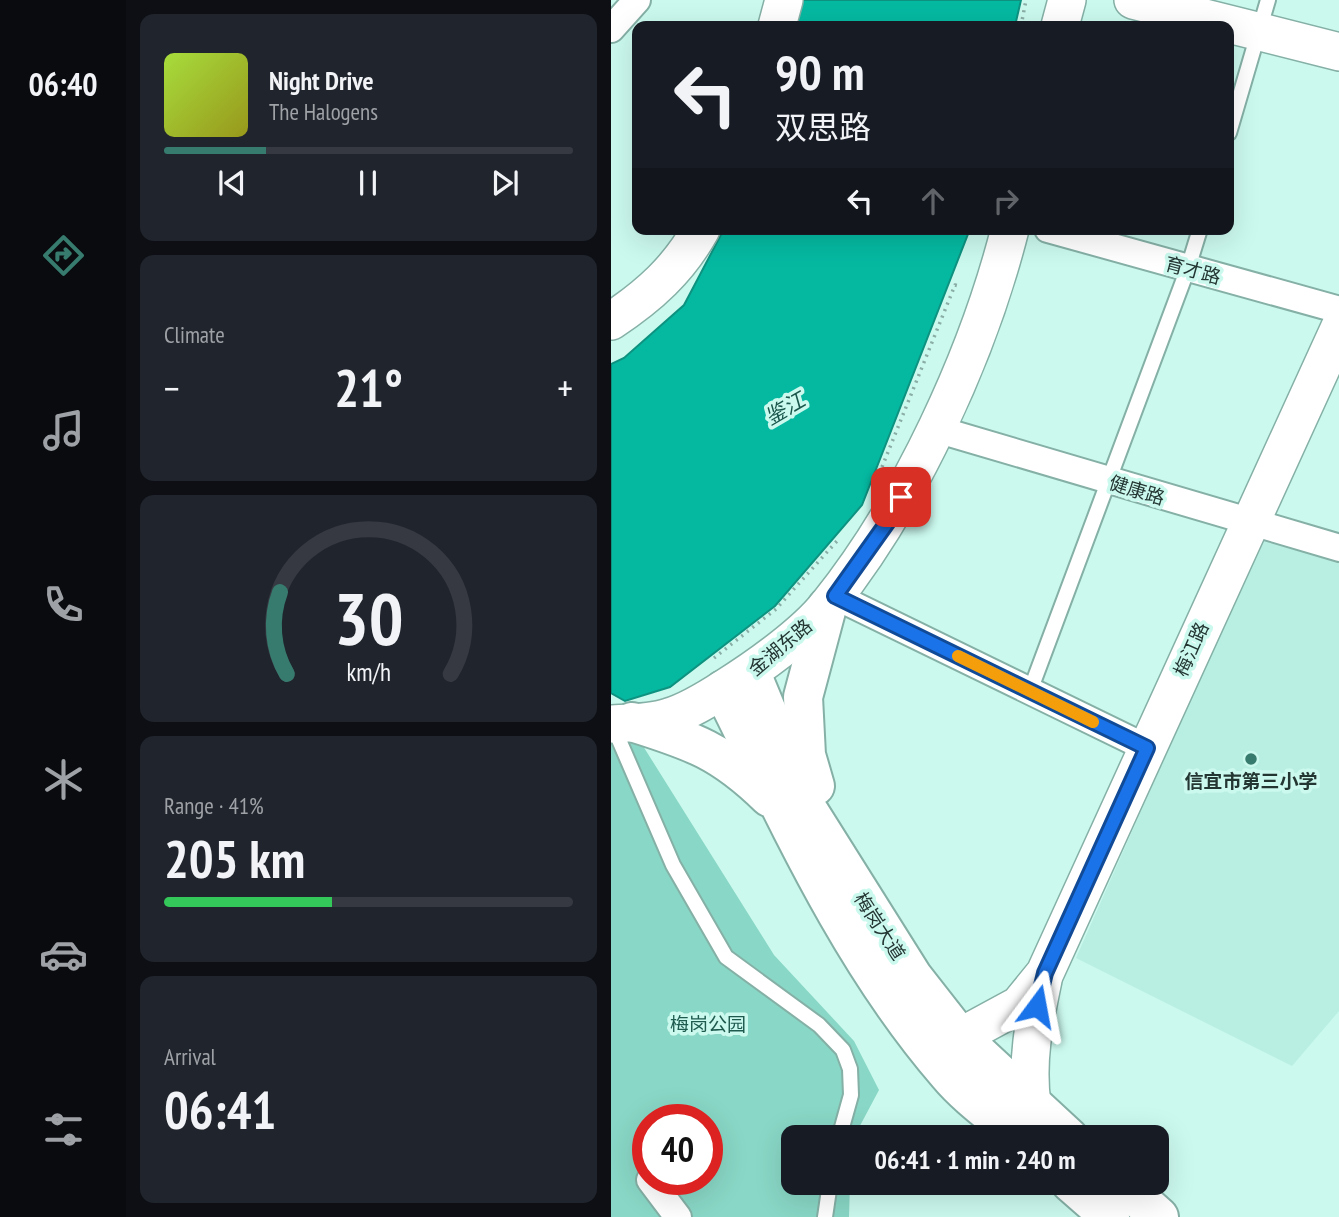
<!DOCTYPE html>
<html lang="en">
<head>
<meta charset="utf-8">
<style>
  body { margin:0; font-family:"PT Sans Narrow","Noto Sans SC",sans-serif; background:#20242c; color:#f1f3f6; height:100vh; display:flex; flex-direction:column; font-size:26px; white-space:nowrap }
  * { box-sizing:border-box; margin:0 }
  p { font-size:23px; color:#9ea1a6 }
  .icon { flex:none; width:38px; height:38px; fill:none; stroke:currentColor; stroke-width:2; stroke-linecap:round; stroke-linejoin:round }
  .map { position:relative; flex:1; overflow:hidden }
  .sheet { display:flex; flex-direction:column; gap:14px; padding:14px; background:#0d0f14; width:485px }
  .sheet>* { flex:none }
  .top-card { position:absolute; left:21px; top:21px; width:602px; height:214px; border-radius:14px; box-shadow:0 7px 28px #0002; background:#171b24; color:#f1f3f6; overflow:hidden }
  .speed { position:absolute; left:21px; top:1104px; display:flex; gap:14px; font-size:35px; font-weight:700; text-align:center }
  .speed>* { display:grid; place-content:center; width:91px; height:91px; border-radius:50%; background:#171b24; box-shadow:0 7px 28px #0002; line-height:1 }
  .speed .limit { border:10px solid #d22; background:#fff; color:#111 }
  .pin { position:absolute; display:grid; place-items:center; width:60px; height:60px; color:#fff; margin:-30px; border-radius:14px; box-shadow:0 4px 10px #0006 }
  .me { position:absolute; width:77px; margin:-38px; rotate:13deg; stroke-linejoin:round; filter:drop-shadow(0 0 5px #0008) }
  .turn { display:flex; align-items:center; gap:24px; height:147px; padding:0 28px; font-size:32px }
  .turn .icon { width:91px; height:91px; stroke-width:2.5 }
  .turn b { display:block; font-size:49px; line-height:60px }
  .lanes { display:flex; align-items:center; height:66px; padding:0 28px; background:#0003; justify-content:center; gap:35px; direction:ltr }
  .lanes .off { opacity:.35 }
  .big { font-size:52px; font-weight:700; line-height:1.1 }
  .sheet .tile { flex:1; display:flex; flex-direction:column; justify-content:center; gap:10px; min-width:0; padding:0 24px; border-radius:14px; background:#20242c }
  .sheet .dial { align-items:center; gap:0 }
  .dial svg { height:182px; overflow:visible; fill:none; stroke:#363941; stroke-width:7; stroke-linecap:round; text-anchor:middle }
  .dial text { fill:#f1f3f6; stroke:none }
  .song { display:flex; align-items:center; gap:21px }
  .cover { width:84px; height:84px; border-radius:10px; background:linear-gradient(135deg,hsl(80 70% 55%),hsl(60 70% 35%)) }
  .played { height:7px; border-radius:4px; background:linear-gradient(90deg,#377b6e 25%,#363941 25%) }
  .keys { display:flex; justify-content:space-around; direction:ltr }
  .heat { display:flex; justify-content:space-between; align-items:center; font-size:38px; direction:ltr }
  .charge { height:10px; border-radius:5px; background:linear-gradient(90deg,#34c759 41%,#363941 0) }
  .trip { position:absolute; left:170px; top:1125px; width:388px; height:70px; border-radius:14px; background:#171b24; box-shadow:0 7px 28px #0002; font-weight:700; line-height:70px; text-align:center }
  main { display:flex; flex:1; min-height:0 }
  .dock { display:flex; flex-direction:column; width:126px; justify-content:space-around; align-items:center; background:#090b0e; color:#9ea1a6 }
  .dock .icon { width:49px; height:49px }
  .dock .on { color:#377b6e }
  .dock b { font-size:32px; color:#f1f3f6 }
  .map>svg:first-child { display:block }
</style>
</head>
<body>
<main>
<nav class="dock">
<b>06:40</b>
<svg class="icon on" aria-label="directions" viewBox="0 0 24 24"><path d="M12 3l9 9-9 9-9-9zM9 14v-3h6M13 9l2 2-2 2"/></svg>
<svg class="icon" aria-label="music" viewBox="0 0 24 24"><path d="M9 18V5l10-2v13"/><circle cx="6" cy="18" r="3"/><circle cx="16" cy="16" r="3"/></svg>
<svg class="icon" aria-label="phone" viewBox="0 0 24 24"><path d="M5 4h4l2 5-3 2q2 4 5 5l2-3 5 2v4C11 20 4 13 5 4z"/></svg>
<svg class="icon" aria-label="climate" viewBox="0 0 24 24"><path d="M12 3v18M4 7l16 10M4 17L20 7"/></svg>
<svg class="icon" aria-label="car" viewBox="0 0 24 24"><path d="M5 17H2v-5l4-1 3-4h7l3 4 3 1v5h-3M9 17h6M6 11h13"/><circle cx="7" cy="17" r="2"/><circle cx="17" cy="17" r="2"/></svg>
<svg class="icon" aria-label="filters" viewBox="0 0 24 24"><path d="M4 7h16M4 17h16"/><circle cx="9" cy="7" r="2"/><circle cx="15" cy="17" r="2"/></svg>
</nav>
<section class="sheet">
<div class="tile">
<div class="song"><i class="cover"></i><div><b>Night Drive</b><p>The Halogens</p></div></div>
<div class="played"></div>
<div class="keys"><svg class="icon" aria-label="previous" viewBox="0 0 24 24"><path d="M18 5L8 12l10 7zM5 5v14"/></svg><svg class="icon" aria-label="pause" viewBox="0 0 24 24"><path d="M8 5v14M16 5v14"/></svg><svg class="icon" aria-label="next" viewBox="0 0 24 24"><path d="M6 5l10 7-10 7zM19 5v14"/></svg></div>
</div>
<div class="tile"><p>Climate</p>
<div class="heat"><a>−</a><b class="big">21°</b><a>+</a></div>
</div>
<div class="tile dial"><svg viewBox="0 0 100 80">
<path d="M14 69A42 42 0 1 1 86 69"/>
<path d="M14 69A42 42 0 0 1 11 33" stroke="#377b6e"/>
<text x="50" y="56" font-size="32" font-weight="700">30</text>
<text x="50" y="72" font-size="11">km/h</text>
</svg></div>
<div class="tile"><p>Range · 41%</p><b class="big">205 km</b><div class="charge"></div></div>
<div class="tile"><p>Arrival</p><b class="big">06:41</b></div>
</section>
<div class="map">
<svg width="729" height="1217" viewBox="0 0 729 1217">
  <rect width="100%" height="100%" fill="#cbf9ee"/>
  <!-- built -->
  <path fill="#b8efe2" d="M650 540 728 561V1011L681 1066 465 958Z"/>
  <!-- green -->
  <path fill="#89d7c6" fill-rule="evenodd" d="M0 729 22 730 163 955 243 1041 268 1090 243 1137 182 1138V1183H239L238 1217H0ZM37 1120H96V1180H37Z"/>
  <!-- water -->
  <g fill="#05b9a1" stroke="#0e9280" stroke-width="2">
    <path d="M190 0H410L404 26H182Z"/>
    <path d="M113 229H359L251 505 164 606 59 687 14 701 0 693V364L13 358 73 305Z"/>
  </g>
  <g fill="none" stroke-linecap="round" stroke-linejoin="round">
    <defs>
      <g id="lane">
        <path d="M618 133 657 0"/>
        <path d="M419 691 577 268 589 229"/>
        <path d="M2 726 62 865 115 957 208 1025 232 1050 239 1069 240 1095 228 1138"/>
        <path d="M214 1217 219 1183"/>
      </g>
      <g id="street">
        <path d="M0 29 26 0"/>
        <path d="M437 229 729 310"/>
        <path d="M325 429 729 548"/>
        <path d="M224 596 536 748"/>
        <path d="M39 1180 67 1217"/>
      </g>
      <g id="secondary">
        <path d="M522 0 729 52"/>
        <path d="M166 26 173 0"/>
        <path d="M449 26 456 0"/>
        <path d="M0 321C38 296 68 269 90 229"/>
        <path d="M0 724C18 723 40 723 58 717 78 711 97 699 114 688 146 668 194 634 217 605 299 503 367 355 399 229"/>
        <path d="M349 1037 408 1005 434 973 729 327"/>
        <path d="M421 1105C415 1061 423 1023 432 980"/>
      </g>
      <g id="primary">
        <path d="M140 673 197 810 302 977 349 1037 458 1138"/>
        <path d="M112 690C178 823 239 961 337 1074 357 1098 385 1117 409 1138"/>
        <path d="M21 722C82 741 111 751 158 797"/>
        <path d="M204 786 195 755 192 697 216 607"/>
        <path d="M460 1183 499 1217"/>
        <path d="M510 1183 548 1217"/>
      </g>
    </defs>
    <!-- lane casing -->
    <use href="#lane" stroke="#85b0a6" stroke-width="18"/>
    <!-- street casing -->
    <use href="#street" stroke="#85b0a6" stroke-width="30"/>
    <!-- secondary casing -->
    <use href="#secondary" stroke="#85b0a6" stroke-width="40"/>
    <!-- primary casing -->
    <use href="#primary" stroke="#85b0a6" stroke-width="42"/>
    <!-- path -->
    <g stroke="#8aada5" stroke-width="3.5" stroke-dasharray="2 5" stroke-linecap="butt">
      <path d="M410 26 415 0"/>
      <path d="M271 467 344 285 348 286"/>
      <path d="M103 658 165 609 226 541"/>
    </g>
    <!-- lane -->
    <use href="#lane" stroke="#fff" stroke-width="14"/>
    <!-- street -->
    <use href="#street" stroke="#fff" stroke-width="26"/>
    <!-- secondary -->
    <use href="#secondary" stroke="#fff" stroke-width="37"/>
    <!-- primary -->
    <use href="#primary" stroke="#fff" stroke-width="38"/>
  </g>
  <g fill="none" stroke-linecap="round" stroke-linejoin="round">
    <defs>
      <path id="route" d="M290 497 278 520 224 596 536 748 434 973 426 1006"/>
    </defs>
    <!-- route casing -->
    <use href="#route" stroke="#114b97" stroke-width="18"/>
    <!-- route -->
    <use href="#route" stroke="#1a73e8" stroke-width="12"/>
    <!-- slow -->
    <path stroke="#f59e0b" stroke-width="12" d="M347 656 482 722"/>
  </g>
  <!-- markers -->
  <circle fill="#377b6e" stroke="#cbf9ee" stroke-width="2.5" cx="640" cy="759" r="7"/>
  <g text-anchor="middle" stroke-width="7" stroke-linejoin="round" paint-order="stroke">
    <!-- street labels -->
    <g font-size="19" fill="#243632" stroke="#cbf9ee">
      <text transform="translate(582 270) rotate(15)" y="7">育才路</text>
      <text transform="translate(526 490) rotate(17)" y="7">健康路</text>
      <text transform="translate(169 647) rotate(-40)" y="7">金湖东路</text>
      <text transform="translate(580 649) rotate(-66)" y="7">梅江路</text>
      <text transform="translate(269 926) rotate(57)" y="7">梅岗大道</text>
    </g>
    <!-- poi labels -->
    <g font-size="19" font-weight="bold" fill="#243632" stroke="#cbf9ee">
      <text x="640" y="788">信宜市第三小学</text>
    </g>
    <!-- park labels -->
    <g font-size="19" fill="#1f5a4f" stroke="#cbf9ee">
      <text x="97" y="1031">梅岗公园</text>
    </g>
    <!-- water labels -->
    <g font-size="21" font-style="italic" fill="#1a564b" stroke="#cbf9ee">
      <text transform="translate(174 409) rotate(-30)" y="7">鉴江</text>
    </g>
  </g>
</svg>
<div class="speed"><div class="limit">40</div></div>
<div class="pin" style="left:290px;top:497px;background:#d93025"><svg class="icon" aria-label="arrive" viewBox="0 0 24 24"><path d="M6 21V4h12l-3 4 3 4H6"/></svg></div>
<svg class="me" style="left:426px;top:1006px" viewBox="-20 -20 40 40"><path d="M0-17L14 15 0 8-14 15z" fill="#1a73e8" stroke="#fff" stroke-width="4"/></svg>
<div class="trip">06:41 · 1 min · 240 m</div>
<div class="top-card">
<div class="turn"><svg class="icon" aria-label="left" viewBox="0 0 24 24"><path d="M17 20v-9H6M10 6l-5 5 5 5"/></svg><div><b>90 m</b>双思路</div></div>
<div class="lanes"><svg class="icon" aria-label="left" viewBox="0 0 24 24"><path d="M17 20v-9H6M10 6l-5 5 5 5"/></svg><svg class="icon off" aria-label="ahead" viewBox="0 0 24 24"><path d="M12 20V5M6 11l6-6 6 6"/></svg><svg class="icon off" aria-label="right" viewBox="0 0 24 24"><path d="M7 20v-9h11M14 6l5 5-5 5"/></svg></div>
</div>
</div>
</main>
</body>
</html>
